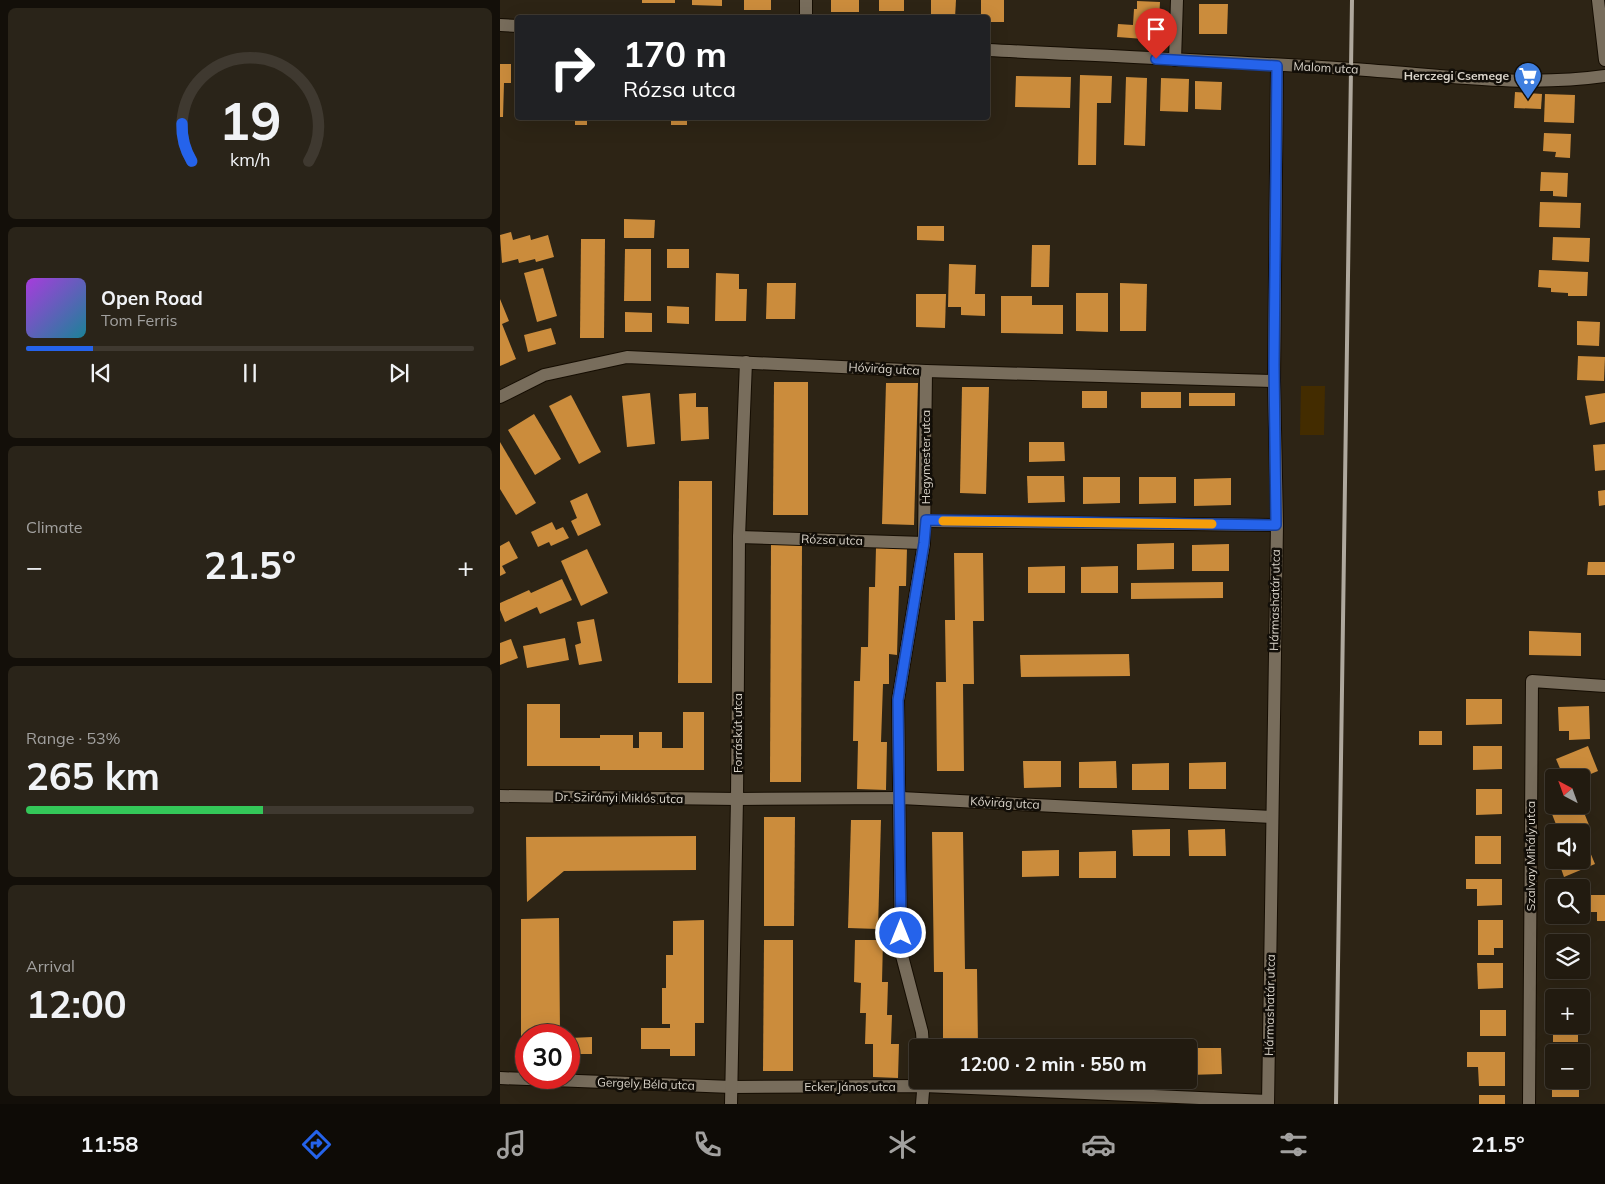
<!DOCTYPE html>
<html lang="en">
<head>
<meta charset="utf-8">
<style>
  body { margin:0; font-family:Mulish,sans-serif; background:#2a2419; color:#f1f3f6; height:100vh; display:flex; flex-direction:column; font-size:19px; white-space:nowrap }
  * { box-sizing:border-box; margin:0 }
  p { font-size:16px; color:#a2a19f }
  .icon { flex:none; width:28px; height:28px; fill:none; stroke:currentColor; stroke-width:2; stroke-linecap:round; stroke-linejoin:round }
  .map { position:relative; flex:1; overflow:hidden }
  .drawer { display:flex; flex-direction:column; gap:8px; padding:8px; background:#130f09; width:500px }
  .drawer>* { flex:none }
  .hud { position:absolute; left:15px; top:15px; width:475px; height:105px; border-radius:5px; box-shadow:0 5px 20px #0002,0 0 0 1px #3f3930; background:#202124; color:#fff; overflow:hidden }
  .needle { width:32px; rotate:319deg }
  .controls { position:absolute; left:1045px; top:769px; display:grid; gap:10px }
  .controls a { display:grid; place-items:center; width:45px; height:45px; border-radius:5px; background:#221b10; box-shadow:0 5px 20px #0002,0 0 0 1px #3f3930; font-size:25px }
  .speed { position:absolute; left:15px; top:1024px; display:flex; gap:10px; font-size:25px; font-weight:700; text-align:center }
  .speed>* { display:grid; place-content:center; width:65px; height:65px; border-radius:50%; background:#221b10; box-shadow:0 5px 20px #0002,0 0 0 1px #3f3930; line-height:1 }
  .speed .limit { border:8px solid #d22; background:#fff; color:#111 }
  .pin { position:absolute; display:grid; place-items:center; width:42px; height:42px; color:#fff; margin:-51px -21px; border-radius:50% 50% 50% 0; rotate:-45deg; box-shadow:0 0 5px #0007 }
  .pin .icon { rotate:45deg }
  .me { position:absolute; width:55px; margin:-28px; rotate:0deg; stroke-linejoin:round; filter:drop-shadow(0 0 4px #0008) }
  .turn { display:flex; align-items:center; gap:18px; height:105px; padding:0 25px; font-size:22px }
  .turn .icon { width:65px; height:65px; stroke-width:2.5 }
  .turn b { display:block; font-size:35px; line-height:42px }
  .big { font-size:38px; font-weight:700; line-height:1.1 }
  .drawer .widget { flex:1; display:flex; flex-direction:column; justify-content:center; gap:8px; min-width:0; padding:0 18px; border-radius:8px; background:#2a2419 }
  .drawer .dial { align-items:center; gap:0 }
  .dial svg { height:130px; overflow:visible; fill:none; stroke:#3f3930; stroke-width:7; stroke-linecap:round; text-anchor:middle }
  .dial text { fill:#f1f3f6; stroke:none }
  .song { display:flex; align-items:center; gap:15px }
  .cover { width:60px; height:60px; border-radius:8px; background:linear-gradient(135deg,hsl(280 70% 55%),hsl(190 70% 35%)) }
  .played { height:5px; border-radius:2px; background:linear-gradient(90deg,#2563eb 15%,#3f3930 15%) }
  .keys { display:flex; justify-content:space-around; direction:ltr }
  .heat { display:flex; justify-content:space-between; align-items:center; font-size:28px; direction:ltr }
  .charge { height:8px; border-radius:4px; background:linear-gradient(90deg,#34c759 53%,#3f3930 0) }
  .trip { position:absolute; left:409px; top:1039px; width:288px; height:50px; border-radius:5px; background:#221b10; box-shadow:0 5px 20px #0002,0 0 0 1px #3f3930; font-weight:700; line-height:50px; text-align:center }
  .dock { display:flex; height:80px; justify-content:space-around; align-items:center; background:#0e0b06; color:#a2a19f }
  .dock .icon { width:35px; height:35px }
  .dock .selected { color:#2563eb }
  .dock b { font-size:22px; color:#f1f3f6 }
  main { display:flex; flex:1; min-height:0 }
  .map>svg:first-child { display:block }
</style>
</head>
<body>
<main>
<section class="drawer">
<div class="widget dial"><svg viewBox="0 0 100 80">
<path d="M14 69A42 42 0 1 1 86 69"/>
<path d="M14 69A42 42 0 0 1 8 46" stroke="#2563eb"/>
<text x="50" y="56" font-size="32" font-weight="700">19</text>
<text x="50" y="72" font-size="11">km/h</text>
</svg></div>
<div class="widget">
<div class="song"><i class="cover"></i><div><b>Open Road</b><p>Tom Ferris</p></div></div>
<div class="played"></div>
<div class="keys"><svg class="icon" aria-label="previous" viewBox="0 0 24 24"><path d="M18 5L8 12l10 7zM5 5v14"/></svg><svg class="icon" aria-label="pause" viewBox="0 0 24 24"><path d="M8 5v14M16 5v14"/></svg><svg class="icon" aria-label="next" viewBox="0 0 24 24"><path d="M6 5l10 7-10 7zM19 5v14"/></svg></div>
</div>
<div class="widget"><p>Climate</p>
<div class="heat"><a>−</a><b class="big">21.5°</b><a>+</a></div>
</div>
<div class="widget"><p>Range · 53%</p><b class="big">265 km</b><div class="charge"></div></div>
<div class="widget"><p>Arrival</p><b class="big">12:00</b></div>
</section>
<div class="map">
<svg width="1105" height="1104" viewBox="0 0 1105 1104">
  <rect width="100%" height="100%" fill="#2d2415"/>
  <!-- green -->
  <path fill="#432c00" d="M801 386H825L824 435H800Z"/>
  <!-- building -->
  <g fill="#cb8c3c">
    <rect x="142" y="0" width="33" height="3"/>
    <path d="M192 0H222V6L192 5Z"/>
    <rect x="244" y="0" width="27" height="10"/>
    <rect x="331" y="0" width="28" height="12"/>
    <rect x="379" y="0" width="25" height="11"/>
    <path d="M431 0H456L455 18H431Z"/>
    <path d="M481 0H504V22H488V18H481Z"/>
    <path d="M637 1 660 2 658 40 617 37 618 24 633 25 634 9H637Z"/>
    <path d="M699 4H728L727 34H699Z"/>
    <path d="M0 64H11V83H4L3 117H0Z"/>
    <path d="M580 75 612 76 611 103H597L596 165H578Z"/>
    <path d="M516 76 571 77 570 108 515 107Z"/>
    <path d="M626 77 647 78 645 146 624 145Z"/>
    <path d="M661 78 689 79 688 112 660 111Z"/>
    <path d="M695 81 722 82 721 110 695 109Z"/>
    <path d="M1015 92 1042 94 1041 109 1014 108Z"/>
    <path d="M1045 94 1075 95 1074 123 1044 122Z"/>
    <rect x="75" y="118" width="12" height="7"/>
    <rect x="171" y="118" width="16" height="7"/>
    <path d="M1044 133 1071 134 1070 158 1055 157 1056 152 1043 151Z"/>
    <path d="M1041 172 1068 173 1067 197 1053 196V191H1040Z"/>
    <path d="M1040 202 1081 203 1080 228 1039 227Z"/>
    <path d="M124 219 155 220 154 238H124Z"/>
    <path d="M417 226H444V241L417 240Z"/>
    <path d="M11 232 13 240 30 235 31 240 48 235 54 257 36 262 35 259 19 263 18 259 2 263 0 235Z"/>
    <path d="M1053 237 1090 238 1089 262 1052 260Z"/>
    <path d="M81 239H105L104 338H80Z"/>
    <path d="M532 245H550L549 287H531Z"/>
    <path d="M125 249H151V301H124Z"/>
    <rect x="167" y="249" width="22" height="19"/>
    <path d="M449 264 476 265 475 294H485V316L461 315V307H448Z"/>
    <path d="M43 268 57 316 37 322 24 273Z"/>
    <path d="M1039 270 1088 272 1087 296H1068V293L1051 292V288L1038 287Z"/>
    <path d="M216 273 239 274V289H247L246 321H215Z"/>
    <path d="M267 283H296L295 319H266Z"/>
    <path d="M620 283 647 284 646 331H620Z"/>
    <path d="M576 293H608V332L576 331Z"/>
    <path d="M416 294H446L445 328 416 327Z"/>
    <path d="M501 296H532V305H563V334L501 333Z"/>
    <path d="M0 299 9 321 2 324 16 359 0 366Z"/>
    <path d="M167 306 189 307V324L167 323Z"/>
    <path d="M125 312 152 313V332H125Z"/>
    <path d="M1077 321 1100 322 1099 346 1077 345Z"/>
    <path d="M51 328 56 344 28 352 24 335Z"/>
    <path d="M1078 356 1105 357 1104 381 1077 380Z"/>
    <path d="M274 382H308V515H273Z"/>
    <path d="M386 383H418L414 525 382 524Z"/>
    <path d="M462 387H489L486 494 460 493Z"/>
    <rect x="582" y="391" width="25" height="17"/>
    <rect x="641" y="392" width="40" height="16"/>
    <path d="M150 393 155 444 127 447 122 396Z"/>
    <path d="M196 393V407H208L209 439 181 441 179 394Z"/>
    <rect x="689" y="393" width="46" height="13"/>
    <path d="M1105 393V422L1090 425 1085 396Z"/>
    <path d="M71 395 101 452 79 464 49 406Z"/>
    <path d="M34 414 61 459 35 475 8 430Z"/>
    <path d="M0 442 36 503 16 515 0 489Z"/>
    <path d="M529 442H564L565 461 529 462Z"/>
    <path d="M1105 444V470L1095 471 1093 445Z"/>
    <path d="M527 476H564L565 502 528 503Z"/>
    <path d="M583 477H620V503L583 504Z"/>
    <path d="M639 477H676V503L639 504Z"/>
    <path d="M731 478V505L694 506V479Z"/>
    <path d="M179 481H212V683H178Z"/>
    <path d="M1105 490V505L1099 506 1098 491Z"/>
    <path d="M87 493 101 525 78 536 71 521 77 518 70 501Z"/>
    <path d="M52 522 56 530 63 527 69 538 51 546 49 542 38 547 31 532Z"/>
    <path d="M9 541 18 558 2 566 6 573 0 576V546Z"/>
    <path d="M271 543H302L301 782H270Z"/>
    <path d="M674 543V569L637 570V544Z"/>
    <path d="M729 544V571H692V545Z"/>
    <path d="M376 547 407 548 406 586H399L397 655 389 654V684H383L381 742H387L386 790 357 789 358 741H353L354 681H360L361 647H368L369 587H375Z"/>
    <path d="M87 549 108 593 81 606 61 561Z"/>
    <path d="M454 553H483L484 621H473L474 684H463L464 771H437L436 682H446L445 620H455Z"/>
    <path d="M1088 562H1105V575H1087Z"/>
    <path d="M565 566V593H528V567Z"/>
    <path d="M618 566V593H581V567Z"/>
    <path d="M62 579 72 600 40 614 37 607 5 622 0 610V603L29 590 31 593Z"/>
    <path d="M723 582V598L631 599V583Z"/>
    <path d="M94 619 102 661 79 665 75 645 81 643 77 622Z"/>
    <path d="M1029 631 1081 633V656L1029 655Z"/>
    <path d="M65 638 69 660 27 668 23 646Z"/>
    <path d="M11 639 18 658 0 665V643Z"/>
    <path d="M629 654 630 676 521 677 520 655Z"/>
    <path d="M966 699H1002V724L966 725Z"/>
    <path d="M27 704H60V738H100V735H133V748H139V732H162V748H183V712H204V770H100V766H27Z"/>
    <path d="M1089 706 1090 739 1069 740V731H1059L1058 707Z"/>
    <rect x="919" y="731" width="23" height="14"/>
    <path d="M973 746H1002V769L973 770Z"/>
    <path d="M1088 746 1098 771 1081 778H1064L1056 759Z"/>
    <path d="M523 761H561V787L524 788Z"/>
    <path d="M616 761 617 788H579V762Z"/>
    <path d="M726 762V789H689V763Z"/>
    <path d="M669 763V790H632V764Z"/>
    <path d="M976 789H1002V814L976 815Z"/>
    <path d="M1061 805H1081L1089 825 1069 832H1059L1050 809Z"/>
    <path d="M264 817H295L294 926H264Z"/>
    <path d="M351 820H381L378 929 348 928Z"/>
    <path d="M670 829V856H633L632 830Z"/>
    <path d="M725 829 726 856H689L688 830Z"/>
    <path d="M432 832H463L465 969H477L478 1048H443V972H434Z"/>
    <path d="M196 836V870L64 871 27 902 26 837Z"/>
    <rect x="975" y="836" width="26" height="28"/>
    <path d="M1085 840 1095 864 1064 877 1058 860H1081V842Z"/>
    <path d="M559 850V876L522 877V851Z"/>
    <path d="M616 851V878H579V852Z"/>
    <path d="M966 879H1002V905L977 906V889H966Z"/>
    <path d="M1081 895H1105V921H1097V912H1084V921L1053 922V915H1081Z"/>
    <path d="M59 918 60 1035H26V1053H21V919Z"/>
    <path d="M204 920V1023H195V1056H170V1049H141V1028H170V1024H162V988H166V955H173V921Z"/>
    <path d="M978 920H1003V948H994V955H978Z"/>
    <path d="M264 940H293V1071H263Z"/>
    <path d="M355 940H383L382 982H388L387 1015H392L391 1044H399L398 1078 373 1077V1044H365L366 1013H360L361 983 354 982Z"/>
    <rect x="1081" y="954" width="8" height="14"/>
    <path d="M977 963H1003V988L978 989Z"/>
    <rect x="1053" y="970" width="21" height="5"/>
    <rect x="980" y="1010" width="26" height="26"/>
    <rect x="1053" y="1025" width="25" height="17"/>
    <path d="M92 1037V1054H70V1038Z"/>
    <path d="M611 1044V1048H574V1045Z"/>
    <path d="M555 1045V1048H527V1046Z"/>
    <path d="M688 1048H721L722 1074 688 1075Z"/>
    <path d="M967 1052H1005V1086H979L978 1067H967Z"/>
    <rect x="1052" y="1080" width="27" height="17"/>
    <rect x="979" y="1095" width="26" height="9"/>
  </g>
  <g fill="none" stroke-linecap="round" stroke-linejoin="round">
    <defs>
      <g id="street">
        <path d="M306 18V0"/>
        <path d="M675 60 677 0"/>
        <path d="M0 397 44 375 127 357 426 371 774 381"/>
        <path d="M426 521 777 525"/>
        <path d="M239 537 424 543"/>
        <path d="M0 796 237 799 401 798 772 817"/>
        <path d="M423 1048 422 1032 401 952 398 700 424 543 426 371"/>
        <path d="M0 1078 232 1087 424 1086 768 1101"/>
        <path d="M231 1104 237 799 239 537 246 362"/>
        <path d="M422 1104 424 1080"/>
        <path d="M768 1104 777 525 774 381 777 66"/>
        <path d="M1029 1104 1032 681 1105 686"/>
      </g>
      <g id="secondary">
        <path d="M1098 0 1105 60"/>
        <path d="M0 25 18 26"/>
        <path d="M488 50C609 56 730 61 851 69 935 74 1021 88 1105 76"/>
      </g>
    </defs>
    <!-- street casing -->
    <use href="#street" stroke="#150d02" stroke-width="14"/>
    <!-- secondary casing -->
    <use href="#secondary" stroke="#150d02" stroke-width="14"/>
    <!-- street -->
    <use href="#street" stroke="#786d5c" stroke-width="12"/>
    <!-- secondary -->
    <use href="#secondary" stroke="#786d5c" stroke-width="12"/>
    <!-- rail -->
    <path stroke="#afa89d" stroke-width="4" d="M836 1104 852 0"/>
  </g>
  <g fill="none" stroke-linecap="round" stroke-linejoin="round">
    <defs>
      <path id="route" d="M401 933 398 700 424 543 426 520 776 525 774 365 777 66 656 59"/>
    </defs>
    <!-- route casing -->
    <use href="#route" stroke="#184099" stroke-width="12"/>
    <!-- route -->
    <use href="#route" stroke="#2563eb" stroke-width="9"/>
    <!-- slow -->
    <path stroke="#f59e0b" stroke-width="9" d="M443 521 712 524"/>
  </g>
  <!-- icons -->
  <defs>
    <symbol id="supermarket-pin" viewBox="-11 -11 22 30"><path d="M0 17L-7.5 6A9.5 9.5 0 1 1 7.5 6Z" fill="#3f7fe0" stroke="#120e08"/><path d="M-6-5.5h2.5l.6 2H6L4.5 2H-2.5L-4.4-4H-6ZM-1.5 3.2a1.3 1.3 0 1 0 .1 0ZM3 3.2a1.3 1.3 0 1 0 .1 0Z" fill="#fff"/></symbol>
  </defs>
  <g fill-rule="evenodd">
    <use href="#supermarket-pin" x="1012" y="60" width="32" height="43"/>
  </g>
  <g text-anchor="middle" stroke-width="5" stroke-linejoin="round" paint-order="stroke">
    <!-- street labels -->
    <g font-size="12" fill="#dbd5cb" stroke="#120e08">
      <text transform="translate(826 68) rotate(3)" y="4">Malom utca</text>
      <text transform="translate(384 369) rotate(3)" y="4">Hóvirág utca</text>
      <text transform="translate(426 457) rotate(-90)" y="4">Hegymester utca</text>
      <text transform="translate(332 540) rotate(2)" y="4">Rózsa utca</text>
      <text transform="translate(775 600) rotate(-89)" y="4">Hármashatár utca</text>
      <text transform="translate(238 733) rotate(-90)" y="4">Forráskút utca</text>
      <text transform="translate(119 798) rotate(1)" y="4">Dr. Szirányi Miklós utca</text>
      <text transform="translate(505 803) rotate(3)" y="4">Kővirág utca</text>
      <text transform="translate(1031 856) rotate(-90)" y="4">Szalvay Mihály utca</text>
      <text transform="translate(770 1005) rotate(-89)" y="4">Hármashatár utca</text>
      <text transform="translate(146 1084) rotate(2)" y="4">Gergely Béla utca</text>
      <text x="350" y="1091">Ecker János utca</text>
    </g>
    <!-- poi labels -->
    <g font-size="12" font-weight="bold" fill="#dbd5cb" stroke="#120e08" text-anchor="end">
      <text x="1009" y="80">Herczegi Csemege</text>
    </g>
  </g>
</svg>
<div class="controls">
<a><svg class="needle" viewBox="-14 -14 28 28"><path d="M0-13l5 13h-10z" fill="#e53935"/><path d="M0 13l5-13h-10z" fill="#a2a19f"/></svg></a>
<a><svg class="icon" aria-label="sound" viewBox="0 0 24 24"><path d="M4 9h4l5-4v14l-5-4H4zM17 9q2 3 0 6"/></svg></a>
<a><svg class="icon" aria-label="search" viewBox="0 0 24 24"><circle cx="10" cy="10" r="6"/><path d="M15 15l6 6"/></svg></a>
<a><svg class="icon" aria-label="layers" viewBox="0 0 24 24"><path d="M12 4l9 5-9 5-9-5zM3 14l9 5 9-5"/></svg></a>
<a>+</a>
<a>−</a>
</div>
<div class="speed"><div class="limit">30</div></div>
<div class="pin" style="left:656px;top:59px;background:#d93025"><svg class="icon" aria-label="arrive" viewBox="0 0 24 24"><path d="M6 21V4h12l-3 4 3 4H6"/></svg></div>
<svg class="me" style="left:401px;top:933px" viewBox="-20 -20 40 40"><circle r="17" fill="#2563eb" stroke="#fff" stroke-width="3"/><path d="M0-11L8 9 0 5-8 9z" fill="#fff"/></svg>
<div class="trip">12:00 · 2 min · 550 m</div>
<div class="hud">
<div class="turn"><svg class="icon" aria-label="right" viewBox="0 0 24 24"><path d="M7 20v-9h11M14 6l5 5-5 5"/></svg><div><b>170 m</b>Rózsa utca</div></div>
</div>
</div>
</main>
<nav class="dock">
<b>11:58</b>
<svg class="icon selected" aria-label="directions" viewBox="0 0 24 24"><path d="M12 3l9 9-9 9-9-9zM9 14v-3h6M13 9l2 2-2 2"/></svg>
<svg class="icon" aria-label="music" viewBox="0 0 24 24"><path d="M9 18V5l10-2v13"/><circle cx="6" cy="18" r="3"/><circle cx="16" cy="16" r="3"/></svg>
<svg class="icon" aria-label="phone" viewBox="0 0 24 24"><path d="M5 4h4l2 5-3 2q2 4 5 5l2-3 5 2v4C11 20 4 13 5 4z"/></svg>
<svg class="icon" aria-label="climate" viewBox="0 0 24 24"><path d="M12 3v18M4 7l16 10M4 17L20 7"/></svg>
<svg class="icon" aria-label="car" viewBox="0 0 24 24"><path d="M5 17H2v-5l4-1 3-4h7l3 4 3 1v5h-3M9 17h6M6 11h13"/><circle cx="7" cy="17" r="2"/><circle cx="17" cy="17" r="2"/></svg>
<svg class="icon" aria-label="filters" viewBox="0 0 24 24"><path d="M4 7h16M4 17h16"/><circle cx="9" cy="7" r="2"/><circle cx="15" cy="17" r="2"/></svg>
<b>21.5°</b>
</nav>
</body>
</html>
